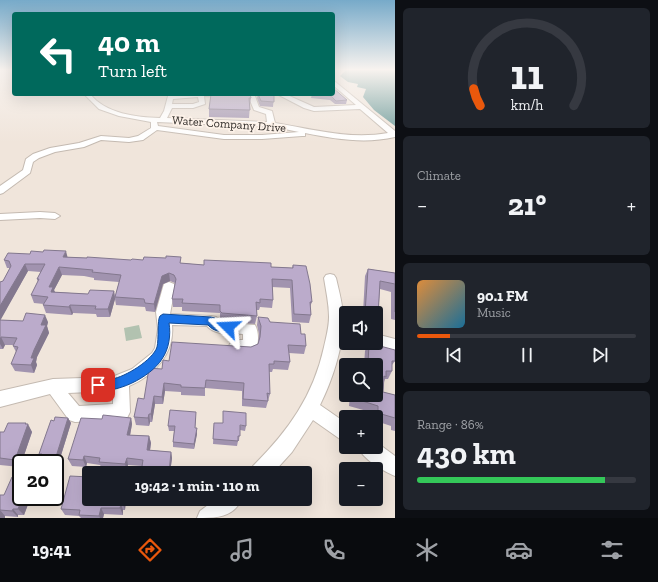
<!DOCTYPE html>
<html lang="en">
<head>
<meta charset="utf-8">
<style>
  body { margin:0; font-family:"Zilla Slab",serif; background:#20242c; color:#f1f3f6; height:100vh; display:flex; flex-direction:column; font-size:15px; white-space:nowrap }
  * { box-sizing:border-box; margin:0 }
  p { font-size:13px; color:#9ea1a6 }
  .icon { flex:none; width:22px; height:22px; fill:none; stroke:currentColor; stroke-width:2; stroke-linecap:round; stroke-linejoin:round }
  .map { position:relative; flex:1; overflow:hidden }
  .sheet { display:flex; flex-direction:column; gap:8px; padding:8px; background:#0d0f14; width:263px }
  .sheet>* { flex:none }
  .hud { position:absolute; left:12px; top:12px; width:323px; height:84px; border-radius:4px; box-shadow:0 4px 16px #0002; background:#00695c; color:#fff; overflow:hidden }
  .controls { position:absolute; left:339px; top:306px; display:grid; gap:8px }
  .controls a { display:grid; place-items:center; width:44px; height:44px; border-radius:4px; background:#171b24; box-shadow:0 4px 16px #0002; font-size:20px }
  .speed { position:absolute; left:12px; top:454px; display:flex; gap:8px; font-size:20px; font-weight:700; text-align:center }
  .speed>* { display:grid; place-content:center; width:52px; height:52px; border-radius:50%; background:#171b24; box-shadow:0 4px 16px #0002; line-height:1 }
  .speed .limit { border:2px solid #111; border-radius:6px; background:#fff; color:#111 }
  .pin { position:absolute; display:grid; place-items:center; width:34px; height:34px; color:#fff; margin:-17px; border-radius:8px; box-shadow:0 2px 6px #0006 }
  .me { position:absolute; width:44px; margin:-22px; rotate:291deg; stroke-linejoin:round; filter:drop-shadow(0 0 3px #0008) }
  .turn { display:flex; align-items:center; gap:14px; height:84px; padding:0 20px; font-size:18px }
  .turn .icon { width:52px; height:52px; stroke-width:2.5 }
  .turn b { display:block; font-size:28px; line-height:34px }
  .big { font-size:30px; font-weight:800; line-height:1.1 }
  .sheet .widget { flex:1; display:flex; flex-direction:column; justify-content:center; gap:6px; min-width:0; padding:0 14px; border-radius:6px; background:#20242c }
  .sheet .dial { align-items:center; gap:0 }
  .dial svg { height:104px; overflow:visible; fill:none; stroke:#363941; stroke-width:7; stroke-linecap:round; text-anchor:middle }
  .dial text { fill:#f1f3f6; stroke:none }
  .song { display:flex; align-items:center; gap:12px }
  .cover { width:48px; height:48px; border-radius:6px; background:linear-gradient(135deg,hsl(30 70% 55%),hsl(200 70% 35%)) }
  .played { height:4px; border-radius:2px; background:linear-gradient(90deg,#ea580c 15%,#363941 15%) }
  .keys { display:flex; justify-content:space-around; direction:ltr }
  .heat { display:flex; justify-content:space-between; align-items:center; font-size:22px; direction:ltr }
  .charge { height:6px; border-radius:3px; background:linear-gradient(90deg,#34c759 86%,#363941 0) }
  .trip { position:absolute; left:82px; top:466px; width:230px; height:40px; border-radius:4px; background:#171b24; box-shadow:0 4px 16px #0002; font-weight:800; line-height:40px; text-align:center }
  .dock { display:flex; height:64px; justify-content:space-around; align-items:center; background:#090b0e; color:#9ea1a6 }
  .dock .icon { width:28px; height:28px }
  .dock .on { color:#ea580c }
  .dock b { font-size:18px; color:#f1f3f6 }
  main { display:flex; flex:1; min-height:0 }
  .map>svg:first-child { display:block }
</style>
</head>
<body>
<main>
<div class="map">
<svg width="395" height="518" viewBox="0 0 395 518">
  <rect width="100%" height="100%" fill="#f0e5db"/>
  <!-- green -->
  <path fill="#b2c2b0" d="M139 325 142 338 126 341 124 328Z"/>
  <!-- water -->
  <path fill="#6d9b9a" d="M346 70H395V126L374 110 363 97 366 89 357 87 358 84 348 82 340 76Z"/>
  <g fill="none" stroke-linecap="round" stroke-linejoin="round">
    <defs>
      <g id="minor">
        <path d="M333 80 395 131V137C365 144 335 139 305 133V136H302L262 139H224L157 130 143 140 129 142 101 140 84 147 55 152 39 158 33 162 30 173 3 193 0 194V186L23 170 26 159 33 154 50 148 79 143 101 136 129 138 138 136 151 128V122L119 116 99 109 84 94H90C106 114 136 117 160 118L164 111 168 96 183 94H252L255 96 259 107 272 111 275 123C312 129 349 140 388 133L360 109 314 111 304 108 277 94H285L314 107 356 105 333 85ZM204 96 249 98 254 110 266 114 267 122 167 118 172 108H193L205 104ZM198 97 199 102 193 104H172L173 99ZM157 122 275 127 299 132 262 135H224L158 126Z"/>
        <path d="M40 212 55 213 60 216 55 219 40 218 0 220V214Z"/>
        <path d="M330 274 334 275 336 278C339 291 343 305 343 318 344 346 332 381 320 405L346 423V442L340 439 313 420 292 452 273 473H250L253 466C288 431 313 397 324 347 326 338 329 327 329 317 329 304 326 291 324 278L326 275Z"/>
        <path d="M169 282 174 284 175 287 170 314 211 316 216 317 221 322 255 325C259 332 259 344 255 351L250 353 231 350 229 346 231 342 236 340H243V334C231 333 216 336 207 326L172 325C175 353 154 376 129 386L130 412 127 418 121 420 75 422 69 420 50 394 0 407V391L53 379 112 377 132 369 152 353 155 348 158 329 156 312 163 287 164 284ZM113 391V404L79 406 68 393Z"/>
        <path d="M376 334 395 339V351L371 344 370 343H376Z"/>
        <path d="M376 442 395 456V476C383 471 363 459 358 447H376Z"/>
        <path d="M216 499H242C233 518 216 518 197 518L200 511Z"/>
      </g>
    </defs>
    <!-- minor casing -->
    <use href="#minor" stroke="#c4bab1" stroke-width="2"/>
    <!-- minor -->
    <use href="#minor" fill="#fff" fill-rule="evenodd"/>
  </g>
  <!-- wall -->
  <g fill="#a193af" fill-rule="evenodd">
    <path d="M211 94 251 98 250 105 249 118 209 117V109Z"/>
    <path d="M258 94H274L273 107 260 106 257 98Z"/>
    <path d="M312 94H333L347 100 346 104H335L330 100 311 98Z"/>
    <path d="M68 257 181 263 204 265 271 267 292 268 293 265 312 302 310 307 311 315 309 323 292 322 290 288 272 287 273 300 272 308 260 307 259 310H256L257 316 255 324 222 321 220 318V313L182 311V307H173L172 299 175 284V283L170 281 163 284 155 312 146 311 145 307 116 305 115 299 110 317H97L96 314 73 313 72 315 46 313 43 305 44 304 34 303 31 295 38 282 37 279 41 272 28 271 0 320 48 322 47 326 49 333 37 357 36 362 37 365 34 373 15 371 11 364 16 352 13 346 14 345H5L3 349H0V282L3 281 10 268H7L4 260ZM62 275 84 276 94 278V280L119 282 115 297 114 291 88 294 55 292 54 290Z"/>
    <path d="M368 269 395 273V320L391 319V292L380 289 378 316 376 322V313H363L365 276Z"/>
    <path d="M258 317 301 334 306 346 304 354 289 353 290 362 288 370 273 369 272 372H269L270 394 266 408 242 406V391L205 388V396L181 395V392L165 391 163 404H155L152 422H150L149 426 136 425 134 417 144 399 162 369 169 361 251 347 258 344 259 334 257 325Z"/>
    <path d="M368 343 395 361 392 365V371L388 379H385L384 382 383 392 395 395V431L391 430V426L376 421V417H374V413L349 406 350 395H376V365H362L363 364 364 365 365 351Z"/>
    <path d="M68 418 71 423 58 465H55V463H43L40 459 41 457 39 454 54 421Z"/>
    <path d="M131 418 132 424 130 435 149 436 151 443 150 450 171 452 172 458 170 473H141L142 466 128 465 127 471 102 468 100 465 87 463 86 467 72 466 68 459 102 419Z"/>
    <path d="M196 418 195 428 197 434 194 449 173 447V442L174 431H169L168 426Z"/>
    <path d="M214 423 246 426 245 431 240 430 239 441H238L237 446 213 444Z"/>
    <path d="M27 424 32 432 20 467 0 465V432H4Z"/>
    <path d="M0 495 21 497H37L36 499H30L24 515H18V517L5 516V518H0Z"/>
    <path d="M89 499H126L125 510H123V515L104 514 103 518H81L79 516 65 515 61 509Z"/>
  </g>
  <!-- shaded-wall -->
  <g fill="#83788e">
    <path d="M66 251 68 259 63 257Z"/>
    <path d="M25 264 28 271 0 321V306Z"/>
    <path d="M59 267 62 275 54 290 56 295 54 300 49 287Z"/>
    <path d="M169 273 170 281 163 284 155 312 154 304 162 276Z"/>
    <path d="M114 291 115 299 110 317 108 309Z"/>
    <path d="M70 305 73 313 72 315 69 307Z"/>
    <path d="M45 315 48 322 47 326 49 333 37 357 36 362 37 365 34 373 31 365V358L41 325Z"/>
    <path d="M1 337 5 345 3 349 0 344V340Z"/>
    <path d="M164 383 165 391 163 404 162 397Z"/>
    <path d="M154 396 155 404 152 422 151 414Z"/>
    <path d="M149 414 150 422 149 426 148 418Z"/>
    <path d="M68 418 71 423 58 465 55 460Z"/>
    <path d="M131 418 132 424 129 441 127 435Z"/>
    <path d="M26 423 27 425 28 424 32 432 20 467 15 460Z"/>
    <path d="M197 428V434L194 449V444Z"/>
    <path d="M149 436 151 443 149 457 147 450Z"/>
    <path d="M171 452 172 458 170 473H169Z"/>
    <path d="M84 456 87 463 86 467 83 460Z"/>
    <path d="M127 458 128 465 127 471 125 464Z"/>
    <path d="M23 497H29L30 499 24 515 18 509Z"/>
    <path d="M123 499H126L125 510 123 504Z"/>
    <path d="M121 504 123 510V515L120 508Z"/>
    <path d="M101 508 104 514 103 518H100L99 516Z"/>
    <path d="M13 509 18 515V517L12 511Z"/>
    <path d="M0 510 5 516V518H0Z"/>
  </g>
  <!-- building -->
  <g fill="#bbabcb" stroke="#83788e">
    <path d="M333 88 347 100 336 101 331 96 312 94H333Z"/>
    <path d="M211 94H250L251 98H249L250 110 209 109Z"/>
    <path d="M258 94H274V102L261 101Z"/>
    <path d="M44 250 66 251 63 257 87 258V257L131 260 132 259 143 260 144 257 166 258V256L181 257 180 263 204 265V260L271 263V267L293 268V265L306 266 310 284 312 302H310L311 315 294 314 292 280 272 279 273 300 260 299V303L256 302 257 316 222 313 220 311V305L182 303 183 299H172L176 279 174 275 169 273 162 276 154 304 145 303 144 299 115 297 121 275 92 272 93 270 82 269 59 267 49 287H53L51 292 88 294 90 290 114 291 108 309H95L96 306 70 305 69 307 43 305 48 297 31 295 39 279H37L45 264H25L0 306V282L3 281 11 266 9 261 4 260 8 253 30 254 31 251 43 252Z"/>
    <path d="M368 269 395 273V312V284L380 281 378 316H376V313H365Z"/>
    <path d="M26 313 45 315 41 325H46L34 350 31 358H34L31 365 11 364 18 347 13 346 17 338 1 337 0 340V320L23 321Z"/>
    <path d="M258 317 268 318 270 322 300 324 301 334H305L306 346 288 345 290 362 274 361V364H269L270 394 267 393 268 401 243 399 244 383 206 380 205 388 181 387V385L164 383 162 397 154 396 151 414H149L148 418 134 417 138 398 144 399 149 368 162 369 163 360 169 361 172 342 251 347 258 344 260 337 261 326Z"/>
    <path d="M369 343 395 350V361H392V371H386V377L384 376 383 392 395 395V418L378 413V406L353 398V395H376V365H368Z"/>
    <path d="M170 410 196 412 195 428H197L194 444 173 442 175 426H168Z"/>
    <path d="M223 411 246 413V426L240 425V436H238V441L213 439 214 423H223Z"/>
    <path d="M103 415 131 418 127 435 149 436 147 450 171 452 169 473H141L143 460 127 458 125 464 99 462 100 458 84 456 83 460 68 459 81 418 102 419Z"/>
    <path d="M55 417 68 418 55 460 40 459 42 454H39L51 420 54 421Z"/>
    <path d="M8 423H26L25 424H28L15 460 0 458V432H4Z"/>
    <path d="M70 476 89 477V499H123V504H121L120 508H101L99 516 79 515 80 510 61 509Z"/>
    <path d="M12 477 21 478V497H23L18 509H13L12 511 0 510V495H4Z"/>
  </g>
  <!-- sky -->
  <linearGradient id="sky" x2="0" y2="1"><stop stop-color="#77aac9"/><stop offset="0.49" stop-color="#f8f3ef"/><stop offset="1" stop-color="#f8f3ef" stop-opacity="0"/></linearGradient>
  <rect width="395" height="142" fill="url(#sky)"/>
  <!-- route -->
  <path fill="#1a73e8" stroke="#114b97" d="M163 314 211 317 215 318 219 323 232 324 233 327 232 330C223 333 214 332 208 325L169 323C171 335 169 349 162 359 151 377 114 396 93 389L91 385 93 381C100 379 106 380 112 379 125 377 153 360 157 347 159 339 157 320 160 316Z"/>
  <g text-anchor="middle" stroke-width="3.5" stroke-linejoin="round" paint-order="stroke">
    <!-- far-street labels -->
    <g font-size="12" fill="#2f2b28" stroke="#fdf2e9">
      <text transform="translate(229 124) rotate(4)" y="4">Water Company Drive</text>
    </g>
  </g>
</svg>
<div class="controls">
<a><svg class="icon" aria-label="sound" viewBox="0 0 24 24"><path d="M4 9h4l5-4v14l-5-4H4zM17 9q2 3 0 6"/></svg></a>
<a><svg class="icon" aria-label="search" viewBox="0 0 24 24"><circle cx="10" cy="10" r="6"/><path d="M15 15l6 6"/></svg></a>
<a>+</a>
<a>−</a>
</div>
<div class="speed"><div class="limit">20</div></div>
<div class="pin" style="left:98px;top:385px;background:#d93025"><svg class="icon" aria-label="arrive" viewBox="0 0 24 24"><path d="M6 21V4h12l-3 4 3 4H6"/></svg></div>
<svg class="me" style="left:228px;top:327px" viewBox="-20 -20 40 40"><path d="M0-17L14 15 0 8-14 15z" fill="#1a73e8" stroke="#fff" stroke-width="4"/></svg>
<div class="trip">19:42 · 1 min · 110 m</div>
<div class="hud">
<div class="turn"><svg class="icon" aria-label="left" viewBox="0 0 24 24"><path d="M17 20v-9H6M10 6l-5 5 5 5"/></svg><div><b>40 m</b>Turn left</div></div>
</div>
</div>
<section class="sheet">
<div class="widget dial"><svg viewBox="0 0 100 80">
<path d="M14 69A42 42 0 1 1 86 69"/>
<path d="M14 69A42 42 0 0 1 9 56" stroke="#ea580c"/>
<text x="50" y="56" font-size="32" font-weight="700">11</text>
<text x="50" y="72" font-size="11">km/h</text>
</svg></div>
<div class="widget"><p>Climate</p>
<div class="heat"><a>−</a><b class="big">21°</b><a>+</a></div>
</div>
<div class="widget">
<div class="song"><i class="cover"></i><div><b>90.1 FM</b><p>Music</p></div></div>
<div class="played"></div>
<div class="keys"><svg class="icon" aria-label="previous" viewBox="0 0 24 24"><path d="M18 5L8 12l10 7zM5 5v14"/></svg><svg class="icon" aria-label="pause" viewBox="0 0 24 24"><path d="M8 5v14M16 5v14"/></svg><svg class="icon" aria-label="next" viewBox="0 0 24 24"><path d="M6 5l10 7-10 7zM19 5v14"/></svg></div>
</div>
<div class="widget"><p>Range · 86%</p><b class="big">430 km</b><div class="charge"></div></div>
</section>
</main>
<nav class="dock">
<b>19:41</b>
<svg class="icon on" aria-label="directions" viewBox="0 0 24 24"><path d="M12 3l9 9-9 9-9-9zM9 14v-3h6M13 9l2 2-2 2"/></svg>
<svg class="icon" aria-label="music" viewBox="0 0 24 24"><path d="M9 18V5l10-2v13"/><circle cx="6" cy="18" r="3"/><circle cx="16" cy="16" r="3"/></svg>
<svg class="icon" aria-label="phone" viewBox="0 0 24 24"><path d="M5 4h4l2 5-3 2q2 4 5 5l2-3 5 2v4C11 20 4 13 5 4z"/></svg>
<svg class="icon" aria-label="climate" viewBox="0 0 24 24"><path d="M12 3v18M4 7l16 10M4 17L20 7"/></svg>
<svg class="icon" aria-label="car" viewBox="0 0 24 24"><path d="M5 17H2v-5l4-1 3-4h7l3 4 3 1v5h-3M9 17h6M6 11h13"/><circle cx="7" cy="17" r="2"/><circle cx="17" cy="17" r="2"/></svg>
<svg class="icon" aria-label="filters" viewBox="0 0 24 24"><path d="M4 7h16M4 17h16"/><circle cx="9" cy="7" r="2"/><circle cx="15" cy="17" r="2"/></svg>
</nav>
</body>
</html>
